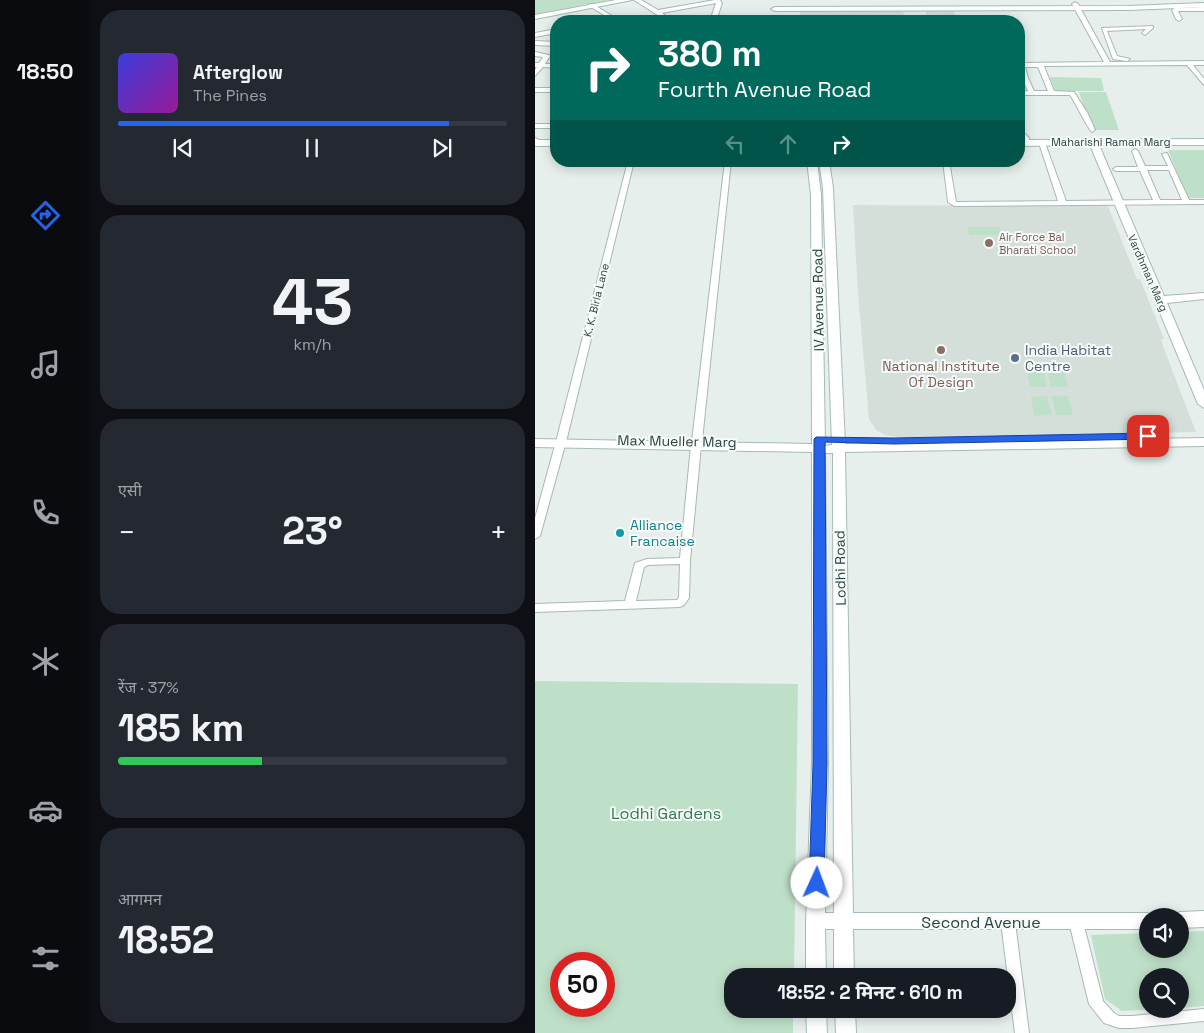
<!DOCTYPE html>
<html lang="hi">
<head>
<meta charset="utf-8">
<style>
  body { margin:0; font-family:"Space Grotesk","Noto Sans Devanagari",sans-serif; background:#242831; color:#f1f3f6; height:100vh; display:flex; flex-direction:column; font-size:19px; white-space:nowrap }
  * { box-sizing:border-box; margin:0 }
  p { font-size:16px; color:#9ea1a6 }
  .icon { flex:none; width:28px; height:28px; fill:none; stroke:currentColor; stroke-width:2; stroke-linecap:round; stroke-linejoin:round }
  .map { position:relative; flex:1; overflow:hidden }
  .drawer { display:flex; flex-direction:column; gap:10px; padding:10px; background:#0d0f14; width:445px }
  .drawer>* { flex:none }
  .guide { position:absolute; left:15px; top:15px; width:475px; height:152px; border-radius:20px; box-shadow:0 2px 12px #0003; background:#00695c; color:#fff; overflow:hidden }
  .fabs { position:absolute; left:604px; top:908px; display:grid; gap:10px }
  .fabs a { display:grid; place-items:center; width:50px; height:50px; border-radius:50%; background:#171b24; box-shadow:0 2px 12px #0003; font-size:25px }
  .speed { position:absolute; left:15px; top:952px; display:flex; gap:10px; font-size:25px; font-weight:700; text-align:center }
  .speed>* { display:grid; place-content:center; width:65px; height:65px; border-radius:50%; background:#171b24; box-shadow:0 2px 12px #0003; line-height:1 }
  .speed .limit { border:8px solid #d22; background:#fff; color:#111 }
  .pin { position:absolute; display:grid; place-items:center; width:42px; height:42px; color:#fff; margin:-21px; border-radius:10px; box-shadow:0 2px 8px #0006 }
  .me { position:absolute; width:55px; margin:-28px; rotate:2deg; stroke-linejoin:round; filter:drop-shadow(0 0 4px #0008) }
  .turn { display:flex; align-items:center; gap:18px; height:105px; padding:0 25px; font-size:22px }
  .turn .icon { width:65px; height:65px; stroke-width:2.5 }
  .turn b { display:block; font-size:35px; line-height:42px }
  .lanes { display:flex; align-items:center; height:48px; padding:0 25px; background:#0003; justify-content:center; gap:25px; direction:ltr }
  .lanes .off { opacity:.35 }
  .big { font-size:38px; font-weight:700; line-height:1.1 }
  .drawer .widget { flex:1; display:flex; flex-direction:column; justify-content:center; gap:8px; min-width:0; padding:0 18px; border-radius:20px; background:#242831 }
  .drawer .dial { align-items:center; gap:0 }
  .dial b { font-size:65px; line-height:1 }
  .song { display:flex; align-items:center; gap:15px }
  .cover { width:60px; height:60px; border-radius:8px; background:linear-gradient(135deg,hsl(240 70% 55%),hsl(300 70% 35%)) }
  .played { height:5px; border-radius:2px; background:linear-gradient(90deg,#2563eb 85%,#363941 85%) }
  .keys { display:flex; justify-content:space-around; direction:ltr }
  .heat { display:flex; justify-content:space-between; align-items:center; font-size:28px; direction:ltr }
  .charge { height:8px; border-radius:4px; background:linear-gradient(90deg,#34c759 37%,#363941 0) }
  .trip { position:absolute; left:189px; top:968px; width:292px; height:50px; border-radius:20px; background:#171b24; box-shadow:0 2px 12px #0003; font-weight:700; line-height:50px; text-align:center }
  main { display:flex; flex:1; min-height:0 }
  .menu { display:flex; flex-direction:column; width:90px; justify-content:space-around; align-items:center; background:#090b0e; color:#9ea1a6 }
  .menu .icon { width:35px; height:35px }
  .menu .active { color:#2563eb }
  .menu b { font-size:22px; color:#f1f3f6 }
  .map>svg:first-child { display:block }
</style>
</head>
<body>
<main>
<nav class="menu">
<b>18:50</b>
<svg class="icon active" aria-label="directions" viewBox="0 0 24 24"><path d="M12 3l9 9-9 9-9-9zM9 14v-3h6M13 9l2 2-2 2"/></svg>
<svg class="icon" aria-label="music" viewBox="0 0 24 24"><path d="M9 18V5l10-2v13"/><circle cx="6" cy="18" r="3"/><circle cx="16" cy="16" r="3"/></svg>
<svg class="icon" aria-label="phone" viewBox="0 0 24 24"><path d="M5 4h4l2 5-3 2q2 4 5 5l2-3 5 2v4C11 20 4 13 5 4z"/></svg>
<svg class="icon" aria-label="climate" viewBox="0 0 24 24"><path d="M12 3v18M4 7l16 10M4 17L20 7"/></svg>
<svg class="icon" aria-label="car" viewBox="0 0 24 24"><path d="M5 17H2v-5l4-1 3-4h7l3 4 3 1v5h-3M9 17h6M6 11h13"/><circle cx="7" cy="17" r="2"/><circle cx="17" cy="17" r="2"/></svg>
<svg class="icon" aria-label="filters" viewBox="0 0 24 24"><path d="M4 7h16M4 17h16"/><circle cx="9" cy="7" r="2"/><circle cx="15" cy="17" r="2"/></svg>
</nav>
<section class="drawer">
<div class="widget">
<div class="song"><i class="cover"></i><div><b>Afterglow</b><p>The Pines</p></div></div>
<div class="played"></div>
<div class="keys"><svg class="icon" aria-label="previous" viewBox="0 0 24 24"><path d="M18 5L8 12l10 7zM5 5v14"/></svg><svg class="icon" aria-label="pause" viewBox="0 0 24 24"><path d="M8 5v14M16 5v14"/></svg><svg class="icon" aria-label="next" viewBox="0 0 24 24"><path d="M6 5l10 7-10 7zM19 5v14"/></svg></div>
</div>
<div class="widget dial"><b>43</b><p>km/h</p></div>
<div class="widget"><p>एसी</p>
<div class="heat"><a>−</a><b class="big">23°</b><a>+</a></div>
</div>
<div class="widget"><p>रेंज · 37%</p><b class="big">185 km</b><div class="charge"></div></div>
<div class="widget"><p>आगमन</p><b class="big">18:52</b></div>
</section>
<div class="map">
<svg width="669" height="1033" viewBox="0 0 669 1033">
  <rect width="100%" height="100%" fill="#e6efeb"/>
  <!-- built -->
  <g fill="#d4dfda">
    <path d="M309 10 368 11 369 16H391V11H419L421 21H266L265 11Z"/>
    <path d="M318 205 573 206 602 279H605L629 339H626L629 349 661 432 369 438 350 435 341 430 334 419 323 293Z"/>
  </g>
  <!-- green -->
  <g fill="#bfe0c8" fill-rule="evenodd">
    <path d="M0 0H75L0 14Z"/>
    <path d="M380 16 381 21H326L325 17Z"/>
    <path d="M515 77 566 78 569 91H520Z"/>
    <path d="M544 92H571L584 130H557Z"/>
    <path d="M633 150H669V198H653Z"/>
    <path d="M433 227H465L466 235H434Z"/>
    <path d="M491 369H508L512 387H495Z"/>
    <path d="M512 369H528L533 387H516Z"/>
    <path d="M512 396 517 415 499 416 496 397Z"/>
    <path d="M517 396H533L538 415H521Z"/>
    <path d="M0 681 263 684 259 976H198V1009H258V1033H0ZM26 964H69V1006H26Z"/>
    <path d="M669 931V1006L645 1008V976H612V1009H624L587 1011 570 999 556 935 612 933V949H645V932Z"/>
  </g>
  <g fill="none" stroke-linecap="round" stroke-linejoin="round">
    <defs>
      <g id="street">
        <path d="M99 0H106L123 10 180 0H185L187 3 181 21H175L181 3 127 13 133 18V20L119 21 127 18Z"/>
        <path d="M540 2 543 4 575 62 669 61V65H658L669 79V85L652 65 509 66 519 91 539 92 553 114 560 130 557 132C553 129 540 102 535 95H484V91H493L487 78 484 63 569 62 537 4ZM490 67H503L513 91H499L493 78Z"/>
        <path d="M54 4H58L85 21H79L54 6Z"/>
        <path d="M669 7V11H643L647 19 644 21 641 19 637 10 640 8Z"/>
        <path d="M618 26V28L610 35 607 33 611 29 572 31 582 56 595 59 592 61 578 59 567 28Z"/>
        <path d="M21 29V33L0 37V33Z"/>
        <path d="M0 41 21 42V46L0 45Z"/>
        <path d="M0 52 14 55 15 56 10 64H21V68L8 67 0 76V70L2 67H0V63H4L8 57 0 56Z"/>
        <rect x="0" y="88" width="21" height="4"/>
        <rect x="0" y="124" width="21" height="4"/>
        <path d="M484 128 494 138V140H490L484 134Z"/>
        <path d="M0 138 4 140 0 144Z"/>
        <path d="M507 141 510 143 531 201 618 200 605 171H581L578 169 581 167H603L597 151 600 149 603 151 610 166H633L627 154 632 153 654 200H669V204L419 206 413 202 408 161H414L421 202 523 201 504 143ZM612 170H634L647 200H625Z"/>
        <path d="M93 161H99L32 438 5 536 0 539V518L22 438Z"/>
        <path d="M190 161H196L167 441 163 444 166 446 155 561 154 598 149 605 145 607 0 612V604L90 601 100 563 112 559 145 558 156 446 160 443 157 441ZM145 564 144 597 142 600 101 601 109 567 113 565Z"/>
        <path d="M473 916 478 918 480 922 494 1033H480L466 922 468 918Z"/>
        <path d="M541 916 546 918 548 922 568 1001 579 1013 584 1016H597L669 1009V1021L597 1028H584L569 1023 554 1004 534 922 536 918Z"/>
      </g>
      <g id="secondary">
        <path d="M81 0H97L0 19V15Z"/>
        <path d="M669 3V7L593 10 240 11 236 9 240 7 593 6Z"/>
        <path d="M669 139V145H564L629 296 669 293V299L632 303 669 390V408L663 404 555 145 484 146V140Z"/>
        <rect x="0" y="140" width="21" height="6"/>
        <path d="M272 161H282L286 195 290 446 297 445 288 188 284 161H294L298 188 310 444 669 438V446L310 452 318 913H612L619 916H612V929H318L319 976H299V929H290L291 976H271V921L277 764V452L0 447V439L277 444 276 195ZM290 453H298L299 913H290L293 764Z"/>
        <path d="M669 911V927L645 928V916H637L645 912Z"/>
        <path d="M271 1009H291L292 1033H272Z"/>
        <path d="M300 1009H320L321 1033H301Z"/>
      </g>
    </defs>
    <!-- street casing -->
    <use href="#street" stroke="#a8b8b2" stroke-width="2"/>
    <!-- secondary casing -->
    <use href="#secondary" stroke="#a4bbb3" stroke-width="2"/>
    <!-- street -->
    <use href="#street" fill="#fff" fill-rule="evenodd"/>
    <!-- secondary -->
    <use href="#secondary" fill="#fff" fill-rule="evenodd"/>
  </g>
  <!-- route -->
  <path fill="#2563eb" stroke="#184099" d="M613 433 619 436 617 439 359 444 290 442 292 764 289 883 287 888 282 890 276 888 274 883 278 764 279 439 281 437 359 438Z"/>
  <!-- markers -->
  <g fill="#8d6e63" stroke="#f7fbf9" stroke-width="2">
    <circle cx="454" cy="243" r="5"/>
    <circle cx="406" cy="350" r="5"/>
  </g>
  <circle fill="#5c6f8a" stroke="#f7fbf9" stroke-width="2" cx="480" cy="358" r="5"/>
  <circle fill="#0f9aa8" stroke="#f7fbf9" stroke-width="2" cx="85" cy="533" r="5"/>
  <g text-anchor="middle" stroke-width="4" stroke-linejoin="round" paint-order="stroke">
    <!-- far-street labels -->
    <g font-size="11" fill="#24423a" stroke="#f7fbf9">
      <text x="576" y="146">Maharishi Raman Marg</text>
      <text transform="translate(613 273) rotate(66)" y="4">Vardhman Marg</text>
      <text transform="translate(61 300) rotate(-76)" y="4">K. K. Birla Lane</text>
    </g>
    <!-- far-education labels -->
    <g font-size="11" fill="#785e54" stroke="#f7fbf9" text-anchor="start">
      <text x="464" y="241">Air Force Bal<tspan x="464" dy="13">Bharati School</tspan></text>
    </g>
    <!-- street labels -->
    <g font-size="14" fill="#24423a" stroke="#f7fbf9">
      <text transform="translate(283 300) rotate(-91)" y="5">IV Avenue Road</text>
      <text transform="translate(142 441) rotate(1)" y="5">Max Mueller Marg</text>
      <text transform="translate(305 568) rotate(-91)" y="5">Lodhi Road</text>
    </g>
    <!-- service labels -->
    <g font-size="14" fill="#4e5e75" stroke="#f7fbf9" text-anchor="start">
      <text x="490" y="355">India Habitat<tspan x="490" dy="16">Centre</tspan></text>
    </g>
    <!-- education labels -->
    <g font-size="14" fill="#785e54" stroke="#f7fbf9">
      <text x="406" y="371">National Institute<tspan x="406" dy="16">Of Design</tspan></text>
    </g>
    <!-- culture labels -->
    <g font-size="14" fill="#0d838f" stroke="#f7fbf9" text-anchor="start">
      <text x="95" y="530">Alliance<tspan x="95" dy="16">Francaise</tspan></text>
    </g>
    <!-- near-park labels -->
    <g font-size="16" fill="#2d7a4b" stroke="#f7fbf9">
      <text x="131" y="819">Lodhi Gardens</text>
    </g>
    <!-- near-street labels -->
    <g font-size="16" fill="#24423a" stroke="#f7fbf9">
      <text x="446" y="928">Second Avenue</text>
    </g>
  </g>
</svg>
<div class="fabs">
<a><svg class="icon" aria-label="sound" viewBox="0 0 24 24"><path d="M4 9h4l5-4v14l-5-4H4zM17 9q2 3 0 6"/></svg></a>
<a><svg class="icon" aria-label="search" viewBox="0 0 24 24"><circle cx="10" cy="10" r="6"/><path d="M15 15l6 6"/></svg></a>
</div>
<div class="speed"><div class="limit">50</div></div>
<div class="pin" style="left:613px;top:436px;background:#d93025"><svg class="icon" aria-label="arrive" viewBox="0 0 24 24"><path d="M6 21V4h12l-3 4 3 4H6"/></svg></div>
<svg class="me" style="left:282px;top:883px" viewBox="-20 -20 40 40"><circle r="19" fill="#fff"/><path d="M0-13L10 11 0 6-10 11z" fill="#2563eb"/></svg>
<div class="trip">18:52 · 2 मिनट · 610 m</div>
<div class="guide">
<div class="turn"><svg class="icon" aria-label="right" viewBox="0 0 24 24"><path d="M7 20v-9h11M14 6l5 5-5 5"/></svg><div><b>380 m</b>Fourth Avenue Road</div></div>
<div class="lanes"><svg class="icon off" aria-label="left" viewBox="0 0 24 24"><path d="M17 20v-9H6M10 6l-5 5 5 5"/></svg><svg class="icon off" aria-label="ahead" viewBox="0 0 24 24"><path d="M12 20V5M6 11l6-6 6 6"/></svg><svg class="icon" aria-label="right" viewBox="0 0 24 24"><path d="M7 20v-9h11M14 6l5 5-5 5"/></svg></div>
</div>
</div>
</main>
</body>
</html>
